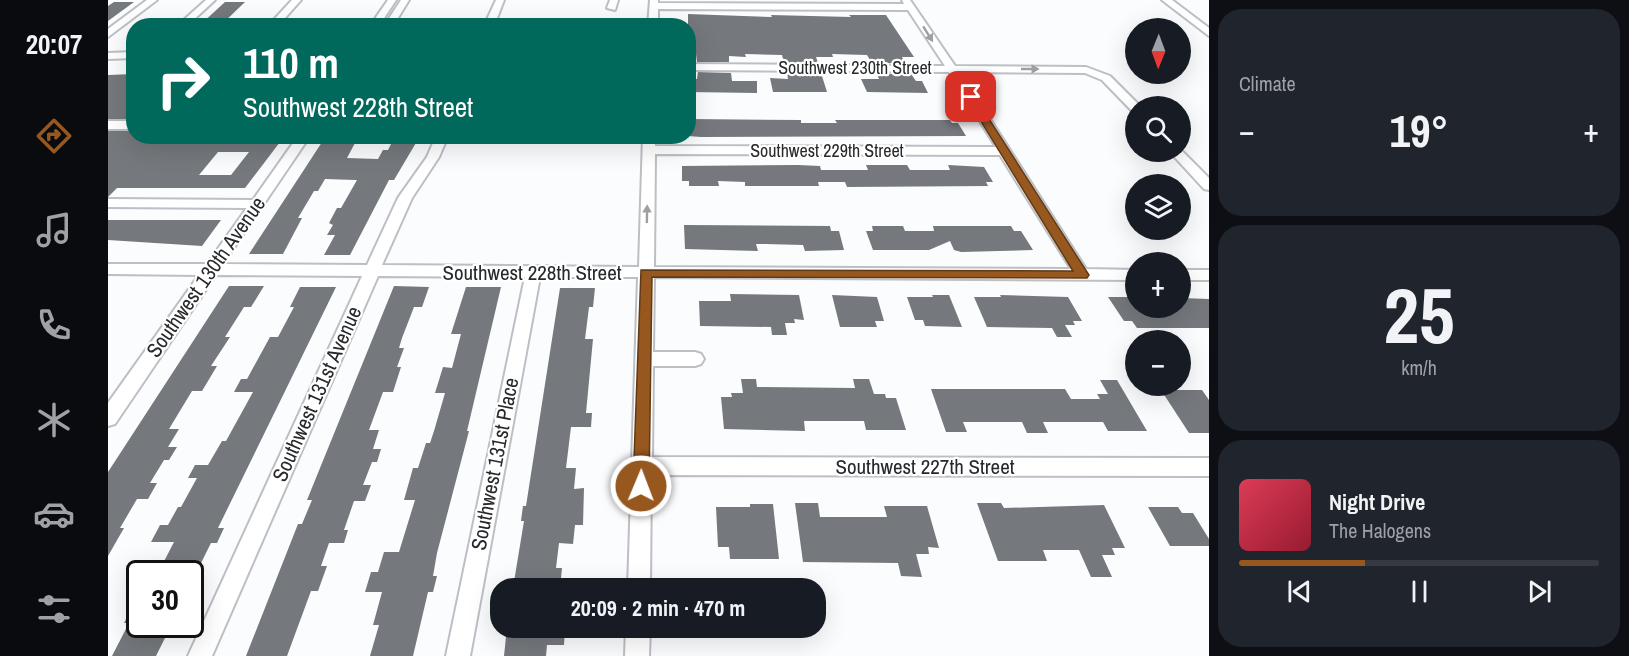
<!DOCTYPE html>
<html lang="en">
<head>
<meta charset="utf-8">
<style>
  body { margin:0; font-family:"Archivo Narrow",sans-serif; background:#20242c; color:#f1f3f6; height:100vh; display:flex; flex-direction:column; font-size:22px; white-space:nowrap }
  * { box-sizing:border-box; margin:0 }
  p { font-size:20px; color:#9ea1a6 }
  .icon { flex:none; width:33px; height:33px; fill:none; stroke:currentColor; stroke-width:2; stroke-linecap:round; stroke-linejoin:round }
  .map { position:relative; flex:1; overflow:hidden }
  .sheet { display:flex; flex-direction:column; gap:9px; padding:9px; background:#0d0f14; width:420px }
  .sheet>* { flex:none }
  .banner { position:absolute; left:18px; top:18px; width:570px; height:126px; border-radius:24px; box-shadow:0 6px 24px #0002; background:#00695c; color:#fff; overflow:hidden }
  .needle { width:39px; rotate:181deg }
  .tools { position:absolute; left:1017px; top:18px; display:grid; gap:12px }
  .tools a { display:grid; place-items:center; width:66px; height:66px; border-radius:50%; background:#171b24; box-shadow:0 6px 24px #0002; font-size:30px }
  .speed { position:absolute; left:18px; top:560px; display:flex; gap:12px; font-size:30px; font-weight:700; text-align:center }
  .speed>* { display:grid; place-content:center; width:78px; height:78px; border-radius:50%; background:#171b24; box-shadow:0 6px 24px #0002; line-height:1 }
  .speed .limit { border:3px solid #111; border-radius:9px; background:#fff; color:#111 }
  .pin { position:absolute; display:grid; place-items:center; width:51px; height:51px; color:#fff; margin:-26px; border-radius:12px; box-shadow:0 3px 9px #0006 }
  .me { position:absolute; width:66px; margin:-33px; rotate:1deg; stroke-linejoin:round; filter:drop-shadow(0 0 4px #0008) }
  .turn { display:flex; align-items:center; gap:21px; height:126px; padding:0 18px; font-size:27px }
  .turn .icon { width:78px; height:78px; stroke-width:2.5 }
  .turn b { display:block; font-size:42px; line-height:51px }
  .big { font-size:45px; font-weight:800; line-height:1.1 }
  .sheet .card { flex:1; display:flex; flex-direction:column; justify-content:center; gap:9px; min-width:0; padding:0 21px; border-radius:24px; background:#20242c }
  .sheet .dial { align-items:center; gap:0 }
  .dial b { font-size:78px; line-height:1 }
  .song { display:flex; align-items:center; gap:18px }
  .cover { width:72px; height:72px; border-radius:9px; background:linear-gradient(135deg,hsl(350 70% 55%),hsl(350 70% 35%)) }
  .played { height:6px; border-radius:3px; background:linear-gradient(90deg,#975820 35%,#363941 35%) }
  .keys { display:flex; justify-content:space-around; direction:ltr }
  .heat { display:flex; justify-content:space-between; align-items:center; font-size:33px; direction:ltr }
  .trip { position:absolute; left:382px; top:578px; width:336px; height:60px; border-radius:24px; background:#171b24; box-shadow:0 6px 24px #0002; font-weight:800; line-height:60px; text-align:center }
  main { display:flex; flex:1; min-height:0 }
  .tab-bar { display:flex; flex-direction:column; width:108px; justify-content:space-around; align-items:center; background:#090b0e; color:#9ea1a6 }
  .tab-bar .icon { width:42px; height:42px }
  .tab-bar .active { color:#975820 }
  .tab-bar b { font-size:27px; color:#f1f3f6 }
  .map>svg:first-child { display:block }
</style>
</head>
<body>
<main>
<nav class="tab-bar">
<b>20:07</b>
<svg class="icon active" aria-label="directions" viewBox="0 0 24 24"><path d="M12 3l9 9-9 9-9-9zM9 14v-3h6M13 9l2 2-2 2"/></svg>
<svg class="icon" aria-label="music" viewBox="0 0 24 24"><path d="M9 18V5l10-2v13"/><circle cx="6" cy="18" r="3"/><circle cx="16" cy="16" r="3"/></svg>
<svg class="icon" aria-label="phone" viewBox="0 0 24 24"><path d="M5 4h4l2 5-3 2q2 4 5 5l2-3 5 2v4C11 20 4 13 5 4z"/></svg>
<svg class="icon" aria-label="climate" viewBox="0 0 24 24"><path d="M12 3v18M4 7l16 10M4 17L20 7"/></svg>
<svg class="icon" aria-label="car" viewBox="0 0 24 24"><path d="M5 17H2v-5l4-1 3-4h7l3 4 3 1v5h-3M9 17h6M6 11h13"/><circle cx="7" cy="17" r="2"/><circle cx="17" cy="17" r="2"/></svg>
<svg class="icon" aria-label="filters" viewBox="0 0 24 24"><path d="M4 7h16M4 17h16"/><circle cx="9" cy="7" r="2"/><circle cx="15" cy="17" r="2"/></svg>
</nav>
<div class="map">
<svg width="1101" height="656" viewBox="0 0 1101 656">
  <rect width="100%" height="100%" fill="#fafcfe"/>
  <!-- building -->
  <g fill="#75787c" fill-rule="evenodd">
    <path d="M6 2H26L0 21V6Z"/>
    <path d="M117 2H137L112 26 92 25Z"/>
    <path d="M580 14 664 17 663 15 743 17 741 15H778L806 57H794L797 63H764L759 55 724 54 725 57H708L710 63H676L674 55 637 54 638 57 621 56V62H589L588 54H580Z"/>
    <path d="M590 72 623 73 624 81H649V93L580 92V79H589Z"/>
    <path d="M679 73H713L719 92H665L662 78 680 79Z"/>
    <path d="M26 74V119H0V75Z"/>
    <path d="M769 74H803L808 81H814L820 93 759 92 753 79H771Z"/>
    <path d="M580 119 693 120V123H729L727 120H842L844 123H850L858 136 593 137 580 136Z"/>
    <path d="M0 131H26V137L175 138 137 188H9L0 197ZM110 152H141L123 175H91Z"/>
    <path d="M218 136H245L241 143H247L239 158 270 159 275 150H280L287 136H312L286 180H281L242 255H216L227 235H219L225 225 221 223 229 208H233L249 180H247L217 179 210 191H206L190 218H194L175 254H141Z"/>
    <path d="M690 165 712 166 713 170H760L758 165H799L802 170H842L840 165 876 167 885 182H878L880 186 739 187 737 182H710L711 186H637V182L610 181 611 186H581V181H574V166Z"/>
    <path d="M0 220H113L94 246 0 240Z"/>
    <path d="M576 225 722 226 723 231H731L736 250 697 251 695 245 657 244H648L650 251 577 249Z"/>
    <path d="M764 226H795L797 231H826L825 226H903L906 231H913L925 250 853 252 846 250 842 241 821 250H765L758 231H765Z"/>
    <path d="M121 286H156L143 307H136L117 337H122L103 366H109L94 391H84L61 429H71L60 447H69L61 460H56L42 483H49L40 499H29L12 528H16L0 556V472Z"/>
    <path d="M286 286 321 287 314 307H306L294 338 291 348H296L289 367H293L285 392H275L261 430H271L265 449H273L269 462H264L255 485H263L257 501H246L236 530H240L236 543H221L213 566H219L210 591H203L179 656H138L190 524H194L204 500H199Z"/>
    <path d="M192 287H228L110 528H116L109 543H103L88 573H50L66 542H43L52 525H60L70 507H73L89 478H80L87 465H100L114 441H118L145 392H126L133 379H139L162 337H170L186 307H182Z"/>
    <path d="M358 287H393L359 431H361L329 553 325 576H329L325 592H320L305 656H262L271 625H265L274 592H257L263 572H270L276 552H291L307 500H296L305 468H310L318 443H322L326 431 337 393H327L335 367 344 368 353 334H343Z"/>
    <path d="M452 288H487L485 307H481L477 339H485L478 413H484L483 427H463L458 468H468L466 489 476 488 475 525H467L465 544 451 543 448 568H454L452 588H405L416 521H413L415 506H418Z"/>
    <path d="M622 294 691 295 696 320 686 319 687 323H677L679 335H664L663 327 592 326 591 301H623Z"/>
    <path d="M724 295 769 297 776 321H767L769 327H732Z"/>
    <path d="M824 295H841L854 327 817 326 815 320H807L799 297H825Z"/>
    <path d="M892 295 960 297 974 321H965L967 325H957L964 337H949L944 328 879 327 866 297H893Z"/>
    <path d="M1000 297H1028V308H1072V298L1101 299V328H1029L1024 321H1016Z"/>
    <path d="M633 379H648L649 387 747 388 745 379H761L766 394H777L778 398H788L798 430H758L756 421H696L697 431 616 429 613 397H624L623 393H635Z"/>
    <path d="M992 380H1009L1039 431H1000L995 422H935L940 433H919L914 422H855L859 432H838L823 389H957L963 399H992L989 394H1000Z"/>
    <path d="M1053 390H1094L1101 400V433H1081Z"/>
    <path d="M687 503H710L712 517H779L776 506H819L831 548 820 547 821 554H808L814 577 793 576 790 563 695 562Z"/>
    <path d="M869 503H893L896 508 996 505 1017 548H1004L1007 555H994L1004 577H983L971 550H935L939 561H890Z"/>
    <path d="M642 504H665L671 559H622L621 547H610L608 507H642Z"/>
    <path d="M1040 507H1070L1074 513H1085L1101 539V546H1062Z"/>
    <path d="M32 593V624H64L48 656H4L21 623H16Z"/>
    <path d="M399 627H453L457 629 456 645H439L438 656H396Z"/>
  </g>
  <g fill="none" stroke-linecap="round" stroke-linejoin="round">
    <defs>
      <g id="minor">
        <path d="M39 0H49L0 37V29Z"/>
        <path d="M98 0H107L79 26H69Z"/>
        <path d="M184 0H193L170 26H160Z"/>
        <path d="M280 0H288L271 26H262Z"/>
        <path d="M293 0H301L285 26H276Z"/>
        <path d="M388 0H396L386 26H376Z"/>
        <path d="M502 0H510L507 10 499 8Z"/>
        <path d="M542 0H550V3L796 4 794 0H802L847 66 978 67 1002 76 1032 106H1028V112L1024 111 994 80 977 73 852 72 978 269 1028 270V280L546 277 545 352H587L593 354 596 359 593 364 587 366H545L544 457 1101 458V476L543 475 542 588H520L530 277H432L362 656H338L417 277 270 276 104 656H80L254 276 108 275 7 424 0 426V403L91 275 0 274V264H99L139 208 0 207V199L145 200 190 136H202L115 264 259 265 290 198 319 157 328 136H340L331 157 304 198 274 265 531 267 535 136H547V146L888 147 841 72 580 70V64L837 66 800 10 550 9V26H540ZM547 154 892 155 963 269 546 267Z"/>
        <path d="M1054 0H1064L1101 28V36Z"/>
        <path d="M26 52V58L0 59V53Z"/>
        <rect x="0" y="121" width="26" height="8"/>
        <path d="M1072 149 1101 178V190L1096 189 1062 152H1072Z"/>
        <rect x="1072" y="270" width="29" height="10"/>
        <path d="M518 627H542L541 656H517Z"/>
      </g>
    </defs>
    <!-- minor casing -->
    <use href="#minor" stroke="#bcbfc4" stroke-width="4"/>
    <!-- minor -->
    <use href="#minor" fill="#fff" fill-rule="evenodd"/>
  </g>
  <!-- one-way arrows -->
  <defs><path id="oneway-solid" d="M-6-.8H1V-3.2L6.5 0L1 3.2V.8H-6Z" transform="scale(1.5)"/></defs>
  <g fill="#9e9f9f">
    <use href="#oneway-solid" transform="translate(820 34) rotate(58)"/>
    <use href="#oneway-solid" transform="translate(922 69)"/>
    <use href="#oneway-solid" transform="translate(539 214) rotate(-89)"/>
  </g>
  <!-- route -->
  <path fill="#975820" stroke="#623915" stroke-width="1.5" d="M863 94 867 97 979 272 981 275 979 278 544 277 541 486 539 492 533 494 527 492 525 486 533 270 965 271 858 97Z"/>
  <g text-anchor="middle" stroke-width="4.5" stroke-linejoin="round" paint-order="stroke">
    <!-- far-street labels -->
    <g font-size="18" fill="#27292a" stroke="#fff">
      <text x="747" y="74">Southwest 230th Street</text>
      <text x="719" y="157">Southwest 229th Street</text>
    </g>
    <!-- street labels -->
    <g font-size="21" fill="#27292a" stroke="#fff">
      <text x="424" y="280">Southwest 228th Street</text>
      <text transform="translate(98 277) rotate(-55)" y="7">Southwest 130th Avenue</text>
      <text transform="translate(209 394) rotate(-66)" y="7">Southwest 131st Avenue</text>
      <text transform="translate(387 464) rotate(-79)" y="7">Southwest 131st Place</text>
      <text x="817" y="474">Southwest 227th Street</text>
    </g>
  </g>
</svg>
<div class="tools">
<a><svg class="needle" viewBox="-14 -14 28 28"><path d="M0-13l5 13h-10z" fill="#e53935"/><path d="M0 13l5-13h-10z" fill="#9ea1a6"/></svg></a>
<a><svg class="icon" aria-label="search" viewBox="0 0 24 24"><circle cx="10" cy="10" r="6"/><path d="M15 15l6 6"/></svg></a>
<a><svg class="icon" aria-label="layers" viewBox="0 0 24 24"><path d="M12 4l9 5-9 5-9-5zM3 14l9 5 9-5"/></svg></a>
<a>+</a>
<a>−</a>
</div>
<div class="speed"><div class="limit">30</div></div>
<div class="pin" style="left:863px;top:97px;background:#d93025"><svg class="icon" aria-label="arrive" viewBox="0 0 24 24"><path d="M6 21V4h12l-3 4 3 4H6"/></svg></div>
<svg class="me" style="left:533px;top:486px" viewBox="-20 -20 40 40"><circle r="17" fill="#975820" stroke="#fff" stroke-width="3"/><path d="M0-11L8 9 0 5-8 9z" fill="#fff"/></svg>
<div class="trip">20:09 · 2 min · 470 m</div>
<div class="banner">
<div class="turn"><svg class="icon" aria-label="right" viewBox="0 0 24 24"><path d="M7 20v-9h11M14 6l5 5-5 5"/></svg><div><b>110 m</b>Southwest 228th Street</div></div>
</div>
</div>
<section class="sheet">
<div class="card"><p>Climate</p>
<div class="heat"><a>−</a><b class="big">19°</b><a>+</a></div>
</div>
<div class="card dial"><b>25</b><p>km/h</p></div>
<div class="card">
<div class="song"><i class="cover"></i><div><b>Night Drive</b><p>The Halogens</p></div></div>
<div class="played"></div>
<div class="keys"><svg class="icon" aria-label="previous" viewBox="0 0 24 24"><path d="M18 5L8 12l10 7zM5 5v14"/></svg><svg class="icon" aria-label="pause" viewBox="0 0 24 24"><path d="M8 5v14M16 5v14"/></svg><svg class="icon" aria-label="next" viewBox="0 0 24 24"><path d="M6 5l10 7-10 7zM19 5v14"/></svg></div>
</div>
</section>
</main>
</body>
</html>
